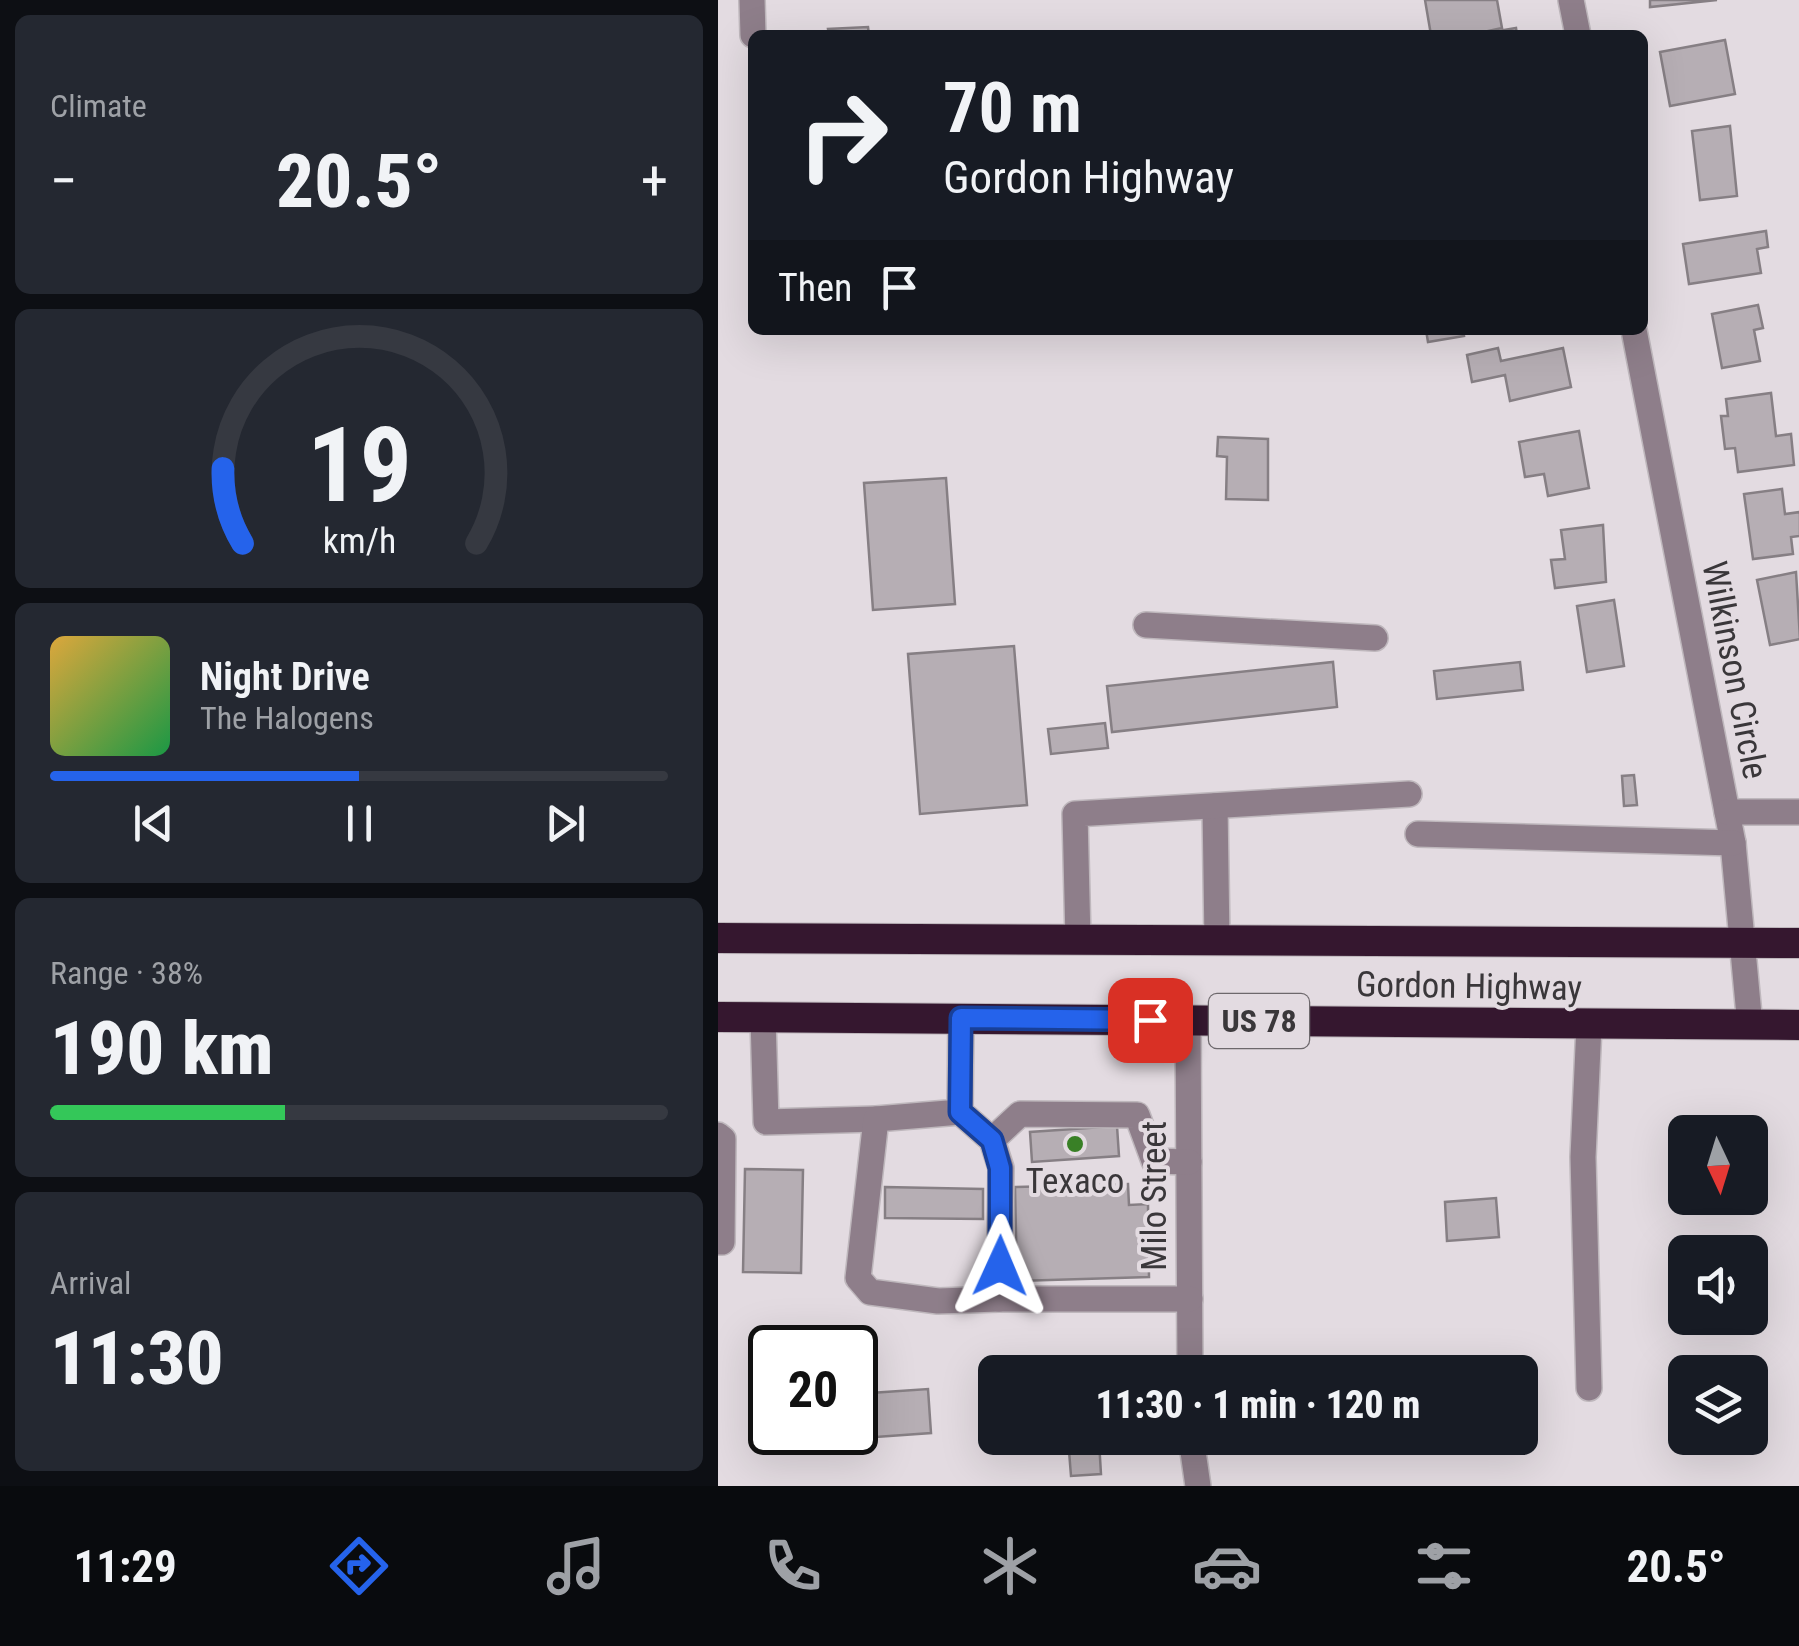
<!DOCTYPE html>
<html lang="en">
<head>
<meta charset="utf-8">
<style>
  body { margin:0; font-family:"Roboto Condensed",sans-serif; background:#242831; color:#f1f3f6; height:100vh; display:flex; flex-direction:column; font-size:38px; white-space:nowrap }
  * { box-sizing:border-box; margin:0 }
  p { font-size:32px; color:#9ea1a6 }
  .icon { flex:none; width:55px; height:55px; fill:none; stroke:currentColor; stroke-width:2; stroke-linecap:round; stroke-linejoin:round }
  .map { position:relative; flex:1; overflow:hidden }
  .sheet { display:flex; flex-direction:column; gap:15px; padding:15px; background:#0d0f14; width:718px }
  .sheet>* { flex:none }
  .guide { position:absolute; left:30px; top:30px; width:900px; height:305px; border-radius:15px; box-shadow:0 10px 40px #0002; background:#171b24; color:#f1f3f6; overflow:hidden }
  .needle { width:65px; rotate:176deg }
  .fabs { position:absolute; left:950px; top:1115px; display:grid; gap:20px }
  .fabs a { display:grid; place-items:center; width:100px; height:100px; border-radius:15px; background:#171b24; box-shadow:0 10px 40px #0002; font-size:50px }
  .speed { position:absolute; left:30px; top:1325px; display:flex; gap:20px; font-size:50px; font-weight:700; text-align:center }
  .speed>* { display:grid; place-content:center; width:130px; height:130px; border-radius:50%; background:#171b24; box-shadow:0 10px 40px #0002; line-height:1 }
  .speed .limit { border:5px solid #111; border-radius:15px; background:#fff; color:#111 }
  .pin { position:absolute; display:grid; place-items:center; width:85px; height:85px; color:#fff; margin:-42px; border-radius:20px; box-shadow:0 5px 15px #0006 }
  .me { position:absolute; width:110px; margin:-55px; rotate:1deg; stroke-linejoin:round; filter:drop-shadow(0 0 8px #0008) }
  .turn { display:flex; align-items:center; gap:35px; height:210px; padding:0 30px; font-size:45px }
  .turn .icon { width:130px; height:130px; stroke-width:2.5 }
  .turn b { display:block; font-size:70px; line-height:85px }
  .then { display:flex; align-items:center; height:95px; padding:0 30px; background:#0003; gap:20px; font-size:38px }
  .big { font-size:75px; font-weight:800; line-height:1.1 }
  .sheet .widget { flex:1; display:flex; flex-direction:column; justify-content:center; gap:15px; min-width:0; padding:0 35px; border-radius:15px; background:#242831 }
  .sheet .dial { align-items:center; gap:0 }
  .dial svg { height:260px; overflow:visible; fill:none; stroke:#363941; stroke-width:7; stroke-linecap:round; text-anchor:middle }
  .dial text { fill:#f1f3f6; stroke:none }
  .song { display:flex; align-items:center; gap:30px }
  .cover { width:120px; height:120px; border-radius:15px; background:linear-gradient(135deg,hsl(40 70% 55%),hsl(140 70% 35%)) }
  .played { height:10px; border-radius:5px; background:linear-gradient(90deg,#2563eb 50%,#363941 50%) }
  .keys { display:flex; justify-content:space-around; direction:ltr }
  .heat { display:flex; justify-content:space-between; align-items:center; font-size:55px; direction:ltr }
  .charge { height:15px; border-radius:8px; background:linear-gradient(90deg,#34c759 38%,#363941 0) }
  .trip { position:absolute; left:260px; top:1355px; width:560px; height:100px; border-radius:15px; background:#171b24; box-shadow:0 10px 40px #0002; font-weight:800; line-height:100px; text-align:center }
  .menu { display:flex; height:160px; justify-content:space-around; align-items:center; background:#090b0e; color:#9ea1a6 }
  .menu .icon { width:70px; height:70px }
  .menu .selected { color:#2563eb }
  .menu b { font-size:45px; color:#f1f3f6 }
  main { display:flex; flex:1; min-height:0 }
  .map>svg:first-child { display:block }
</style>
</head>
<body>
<main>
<section class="sheet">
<div class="widget"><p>Climate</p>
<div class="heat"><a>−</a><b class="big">20.5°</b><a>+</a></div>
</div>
<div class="widget dial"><svg viewBox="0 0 100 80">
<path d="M14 69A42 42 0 1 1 86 69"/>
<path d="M14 69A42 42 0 0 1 8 46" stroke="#2563eb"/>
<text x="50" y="56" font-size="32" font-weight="700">19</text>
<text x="50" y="72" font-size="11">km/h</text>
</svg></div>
<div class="widget">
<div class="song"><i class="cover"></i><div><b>Night Drive</b><p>The Halogens</p></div></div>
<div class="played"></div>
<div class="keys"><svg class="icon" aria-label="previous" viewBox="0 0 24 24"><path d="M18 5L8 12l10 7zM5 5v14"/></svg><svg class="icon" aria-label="pause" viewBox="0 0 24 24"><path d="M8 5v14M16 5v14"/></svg><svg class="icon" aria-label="next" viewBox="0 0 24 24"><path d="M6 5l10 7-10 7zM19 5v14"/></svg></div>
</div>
<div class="widget"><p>Range · 38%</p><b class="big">190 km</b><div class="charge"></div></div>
<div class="widget"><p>Arrival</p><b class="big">11:30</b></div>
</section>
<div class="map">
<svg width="1082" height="1486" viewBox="0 0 1082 1486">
  <rect width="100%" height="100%" fill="#e3dbe1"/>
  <!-- building -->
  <g fill="#b6aeb4" stroke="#867f84" stroke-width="2.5">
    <path d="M707 0H779L784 28 752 35H713Z"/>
    <path d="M932 0H999L932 7Z"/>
    <path d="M150 27 151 35H111L110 29Z"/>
    <path d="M798 28 799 35H774V32Z"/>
    <path d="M1007 40 1017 94 952 106 942 52Z"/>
    <path d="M1012 126 1019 196 982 200 974 131Z"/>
    <path d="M1048 231 1050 247 1039 249 1043 273 971 284 965 244Z"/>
    <path d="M1040 305 1045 328 1036 330 1042 361 1004 368 994 314Z"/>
    <path d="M708 330H745L746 336 710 342Z"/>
    <path d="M780 348 783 361 845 348 853 387 792 401 787 375 754 382 749 355Z"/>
    <path d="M1053 393 1058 436 1073 434 1076 465 1020 472 1017 448 1007 449 1003 416H1010L1008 399Z"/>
    <path d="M861 431 871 488 830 496 826 474 807 477 801 442Z"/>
    <path d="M500 437 550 439V500L508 499 509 457 499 456Z"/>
    <path d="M228 478 237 604 155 610 146 483Z"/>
    <path d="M1064 489 1067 514 1082 512V536L1073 537 1075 554 1035 559 1026 494Z"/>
    <path d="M885 525 888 582 837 588 833 560 847 559 843 530Z"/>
    <path d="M1078 572 1082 639 1052 645 1039 580Z"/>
    <path d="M896 600 906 666 869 672 859 606Z"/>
    <path d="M296 646 309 805 202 814 190 654Z"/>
    <path d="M615 662 619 707 394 732 389 686Z"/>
    <path d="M802 662 805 690 719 699 716 671Z"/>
    <path d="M387 723 390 748 333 754 330 729Z"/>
    <path d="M916 775 919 805 906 806 904 776Z"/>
    <path d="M399 1126 401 1156 314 1162 312 1132Z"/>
    <path d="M27 1169 85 1170 83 1273 25 1272Z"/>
    <path d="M410 1184 411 1205 430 1204 431 1277 299 1281 297 1187Z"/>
    <path d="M167 1187 265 1189V1219L167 1218Z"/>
    <path d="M778 1198 781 1237 729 1241 727 1202Z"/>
    <path d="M423 1367 424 1372H350Z"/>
    <path d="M210 1389 213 1433 130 1439V1432H138V1394Z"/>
    <path d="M350 1438H432L381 1441 383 1474 353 1476Z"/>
    <path d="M433 1438H450L451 1445 434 1446Z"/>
  </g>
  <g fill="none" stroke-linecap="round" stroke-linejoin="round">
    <defs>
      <g id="minor">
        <path d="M34 0 35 35"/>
        <path d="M853 0 860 35"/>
        <path d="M916 330 1015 843 1032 1026"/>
        <path d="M428 625 657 638"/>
        <path d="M497 806 499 941"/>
        <path d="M1009 812H1082"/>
        <path d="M700 834 1015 843"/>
        <path d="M360 940 357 814 691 794"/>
        <path d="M45 1018 48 1122 158 1119"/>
        <path d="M470 1020 472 1372"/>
        <path d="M871 1025 865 1157 871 1388"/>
        <path d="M242 1112 274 1140 283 1168 281 1299 220 1301 152 1292 140 1278 158 1119 242 1112 243 1018"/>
        <path d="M0 1135 5 1139 4 1242H0"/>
        <path d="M274 1140 302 1114 419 1115 436 1161 471 1162"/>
        <path d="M281 1299H472"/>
        <path d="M473 1438 480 1486"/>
      </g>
      <g id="highway">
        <path d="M0 938 1082 943"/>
        <path d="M0 1017 1082 1025"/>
      </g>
    </defs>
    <!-- minor casing -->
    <use href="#minor" stroke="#beb7bc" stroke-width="28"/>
    <!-- highway casing -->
    <use href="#highway" stroke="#beb7bc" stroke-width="32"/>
    <!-- minor -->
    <use href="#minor" stroke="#8e7e8a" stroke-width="25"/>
    <!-- highway -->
    <use href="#highway" stroke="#35172f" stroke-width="30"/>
  </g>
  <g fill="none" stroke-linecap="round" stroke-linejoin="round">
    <defs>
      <path id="route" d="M282 1266V1168L274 1140 242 1112 243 1018 432 1020"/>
    </defs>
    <!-- route casing -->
    <use href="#route" stroke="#184099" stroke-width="25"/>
    <!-- route -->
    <use href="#route" stroke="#2563eb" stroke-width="18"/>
  </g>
  <!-- markers -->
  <circle fill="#398026" stroke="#e3dbe1" stroke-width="4" cx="357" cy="1144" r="10"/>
  <g text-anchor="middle" stroke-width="8" stroke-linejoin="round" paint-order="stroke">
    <!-- shield labels -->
    <rect fill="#e3dbe1" stroke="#6d686c" stroke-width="2.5" x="491" y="994" width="100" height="54" rx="8"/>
    <g font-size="32" font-weight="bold" fill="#3a373a">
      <text x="541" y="1032">US 78</text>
    </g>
    <!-- street labels -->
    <g font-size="35" fill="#3a373a" stroke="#e3dbe1">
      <text transform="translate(1017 670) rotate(79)" y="12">Wilkinson Circle</text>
      <text transform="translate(751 986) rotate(1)" y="12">Gordon Highway</text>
      <text transform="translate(436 1196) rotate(-90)" y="12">Milo Street</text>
    </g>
    <!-- poi labels -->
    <g font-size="35" fill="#3a373a" stroke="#e3dbe1">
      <text x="357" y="1193">Texaco</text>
    </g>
  </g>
</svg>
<div class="fabs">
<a><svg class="needle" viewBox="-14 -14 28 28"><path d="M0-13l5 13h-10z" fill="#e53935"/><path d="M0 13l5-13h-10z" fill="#9ea1a6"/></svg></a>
<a><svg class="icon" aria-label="sound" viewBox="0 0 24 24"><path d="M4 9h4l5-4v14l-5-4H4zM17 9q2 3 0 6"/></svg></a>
<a><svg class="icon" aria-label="layers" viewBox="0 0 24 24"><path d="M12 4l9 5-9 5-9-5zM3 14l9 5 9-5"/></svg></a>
</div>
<div class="speed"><div class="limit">20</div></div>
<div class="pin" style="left:432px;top:1020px;background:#d93025"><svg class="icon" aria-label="arrive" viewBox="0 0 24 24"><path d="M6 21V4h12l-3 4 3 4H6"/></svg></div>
<svg class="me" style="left:282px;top:1266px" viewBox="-20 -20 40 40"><path d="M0-17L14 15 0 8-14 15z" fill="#2563eb" stroke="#fff" stroke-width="4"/></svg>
<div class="trip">11:30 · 1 min · 120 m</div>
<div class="guide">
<div class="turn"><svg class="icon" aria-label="right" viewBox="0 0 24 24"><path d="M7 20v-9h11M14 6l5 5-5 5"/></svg><div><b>70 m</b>Gordon Highway</div></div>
<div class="then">Then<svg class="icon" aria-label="arrive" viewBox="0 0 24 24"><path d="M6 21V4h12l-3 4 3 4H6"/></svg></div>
</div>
</div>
</main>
<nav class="menu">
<b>11:29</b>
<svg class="icon selected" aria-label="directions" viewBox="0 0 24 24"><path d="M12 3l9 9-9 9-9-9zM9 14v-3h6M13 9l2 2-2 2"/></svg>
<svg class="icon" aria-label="music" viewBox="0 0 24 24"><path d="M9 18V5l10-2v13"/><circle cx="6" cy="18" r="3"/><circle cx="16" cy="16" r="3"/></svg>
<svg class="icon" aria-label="phone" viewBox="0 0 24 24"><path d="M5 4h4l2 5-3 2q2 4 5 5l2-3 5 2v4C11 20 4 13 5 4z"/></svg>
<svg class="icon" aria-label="climate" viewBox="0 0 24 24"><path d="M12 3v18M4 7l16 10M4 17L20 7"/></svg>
<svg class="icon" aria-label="car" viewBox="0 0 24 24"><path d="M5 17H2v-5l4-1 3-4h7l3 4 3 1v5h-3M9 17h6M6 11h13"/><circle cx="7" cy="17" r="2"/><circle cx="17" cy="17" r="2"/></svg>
<svg class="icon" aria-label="filters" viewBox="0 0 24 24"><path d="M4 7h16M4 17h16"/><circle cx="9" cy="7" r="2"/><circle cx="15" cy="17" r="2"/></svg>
<b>20.5°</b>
</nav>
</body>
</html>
